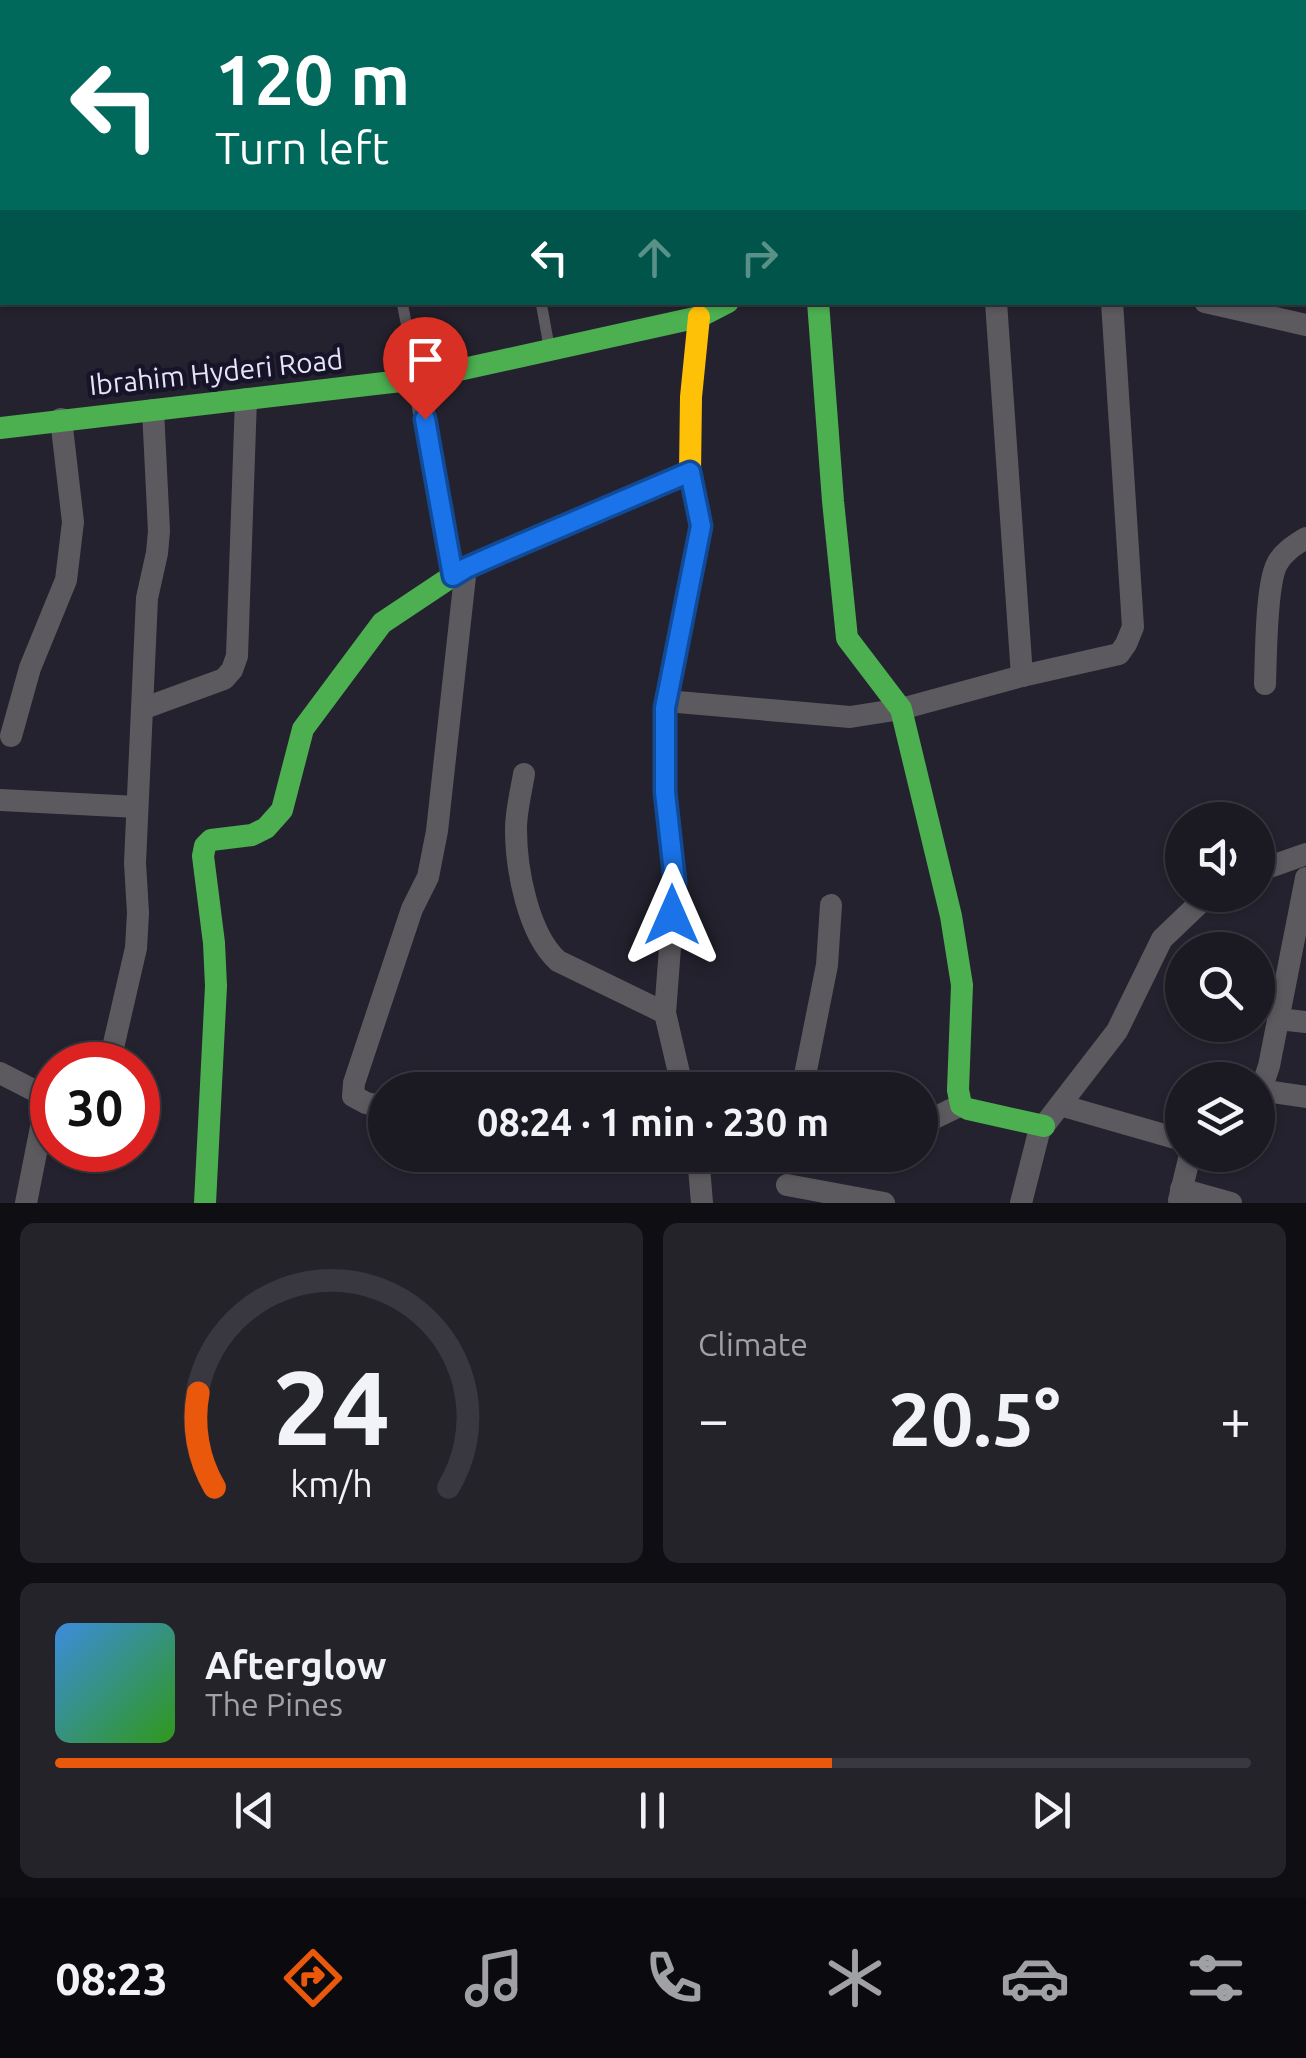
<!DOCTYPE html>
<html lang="en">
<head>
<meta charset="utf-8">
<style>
  body { margin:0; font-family:Ubuntu,sans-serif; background:#24232a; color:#f1f3f6; height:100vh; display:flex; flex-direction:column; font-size:38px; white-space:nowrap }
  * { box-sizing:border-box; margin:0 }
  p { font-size:32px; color:#a0a1a5 }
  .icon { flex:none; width:55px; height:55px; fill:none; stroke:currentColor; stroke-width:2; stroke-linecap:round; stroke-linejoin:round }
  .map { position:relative; height:1203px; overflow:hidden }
  .drawer { display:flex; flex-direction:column; gap:20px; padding:20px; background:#0f0e13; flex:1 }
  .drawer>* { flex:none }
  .hud { position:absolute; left:0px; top:0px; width:1308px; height:305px; box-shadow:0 2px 8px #0004,0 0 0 2px #393840; background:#00695c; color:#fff; overflow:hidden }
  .buttons { position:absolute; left:1165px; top:802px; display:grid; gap:20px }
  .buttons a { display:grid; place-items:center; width:110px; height:110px; border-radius:50%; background:#1b1a22; box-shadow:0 2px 8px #0004,0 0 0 2px #393840; font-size:50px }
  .speed { position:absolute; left:30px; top:1042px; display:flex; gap:20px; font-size:50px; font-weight:700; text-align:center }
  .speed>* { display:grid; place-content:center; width:130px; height:130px; border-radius:50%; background:#1b1a22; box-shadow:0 2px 8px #0004,0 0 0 2px #393840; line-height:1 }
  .speed .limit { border:15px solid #d22; background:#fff; color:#111 }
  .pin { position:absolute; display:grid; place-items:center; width:85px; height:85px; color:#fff; margin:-102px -42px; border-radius:50% 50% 50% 0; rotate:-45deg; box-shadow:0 0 10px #0007 }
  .pin .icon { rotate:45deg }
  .me { position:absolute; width:110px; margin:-55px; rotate:0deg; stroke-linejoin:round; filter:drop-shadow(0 0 8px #0008) }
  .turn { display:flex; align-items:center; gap:35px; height:210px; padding:0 50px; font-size:45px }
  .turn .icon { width:130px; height:130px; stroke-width:2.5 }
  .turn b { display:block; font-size:70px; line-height:85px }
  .lanes { display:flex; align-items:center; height:95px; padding:0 50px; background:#0003; justify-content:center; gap:50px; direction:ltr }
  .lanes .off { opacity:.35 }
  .big { font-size:75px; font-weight:600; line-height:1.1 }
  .drawer .widget { flex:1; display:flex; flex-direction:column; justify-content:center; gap:15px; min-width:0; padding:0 35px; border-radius:15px; background:#24232a }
  .drawer .dial { align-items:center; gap:0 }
  .dial svg { height:260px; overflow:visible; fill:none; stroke:#393840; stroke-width:7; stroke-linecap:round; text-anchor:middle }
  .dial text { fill:#f1f3f6; stroke:none }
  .song { display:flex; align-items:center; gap:30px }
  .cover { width:120px; height:120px; border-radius:15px; background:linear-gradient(135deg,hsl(210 70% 55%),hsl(110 70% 35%)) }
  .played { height:10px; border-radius:5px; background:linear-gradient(90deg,#ea580c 65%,#393840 65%) }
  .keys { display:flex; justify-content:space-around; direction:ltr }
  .heat { display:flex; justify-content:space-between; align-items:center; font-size:55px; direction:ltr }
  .drawer .tiles { flex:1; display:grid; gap:20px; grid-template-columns:1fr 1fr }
  .widget:last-child { grid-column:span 2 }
  .trip { position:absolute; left:368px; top:1072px; width:570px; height:100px; border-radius:50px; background:#1b1a22; box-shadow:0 2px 8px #0004,0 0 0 2px #393840; font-weight:600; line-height:100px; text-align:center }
  .dock { display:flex; height:160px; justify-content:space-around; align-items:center; background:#0b0a0e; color:#a0a1a5 }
  .dock .icon { width:70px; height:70px }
  .dock .current { color:#ea580c }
  .dock b { font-size:45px; color:#f1f3f6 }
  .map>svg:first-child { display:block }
</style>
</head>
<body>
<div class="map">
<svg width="1306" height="1203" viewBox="0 0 1306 1203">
  <rect width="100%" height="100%" fill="#24222e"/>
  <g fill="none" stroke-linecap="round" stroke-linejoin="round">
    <!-- lane -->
    <g stroke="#5d5a5f" stroke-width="11">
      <path d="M329 0 330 2"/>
      <path d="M1259 0 1260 2"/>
      <path d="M402 302 417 377"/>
      <path d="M541 302 549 346"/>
    </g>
    <!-- street -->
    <g stroke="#5d5a5f" stroke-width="22">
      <path d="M1305 248 1306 253"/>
      <path d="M996 302 1022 676"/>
      <path d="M1205 302 1306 325"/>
      <path d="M418 379 453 576"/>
      <path d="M1265 684C1266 657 1266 584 1277 564 1283 552 1295 545 1306 538"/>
      <path d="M666 701 850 717 901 709 1022 676 1119 654 1126 644 1133 627 1112 302"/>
      <path d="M142 709 224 679 232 670 237 656 246 399"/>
      <path d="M11 736 30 668 66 580 73 522 61 419"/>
      <path d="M524 774C521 792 516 811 516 829 516 869 528 934 558 961L665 1013"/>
      <path d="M0 800 137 807"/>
      <path d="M1258 871 1306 854"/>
      <path d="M1278 1019 1306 1022"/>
      <path d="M109 1065 136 948 138 913 135 863 147 598 157 553 159 531 153 410"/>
      <path d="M0 1073 47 1097 52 1098"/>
      <path d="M683 1090 665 1013 675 882 665 792V708L701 526 690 472"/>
      <path d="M802 1090 827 965 831 905"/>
      <path d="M1260 1090 1306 1097"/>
      <path d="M1258 1098 1269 1066 1306 878"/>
      <path d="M1060 1105 1175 1138H1182"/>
      <path d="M385 1107 366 1103 353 1096 354 1083 412 909 428 877 437 831 466 567"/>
      <path d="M920 1125 961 1105"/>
      <path d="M698 1155 702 1203"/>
      <path d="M787 1185 884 1203"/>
      <path d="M1181 1189 1231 1203"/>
      <path d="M1179 1200 1190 1155"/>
      <path d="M26 1203 47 1097"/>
      <path d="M1021 1203 1039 1132 1117 1031 1162 939 1208 895"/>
    </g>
    <!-- fast -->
    <g stroke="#4caf50" stroke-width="22">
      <path d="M1301 2 1306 0"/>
      <path d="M818 302 833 501 847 638 901 709 951 916 962 985 958 1090 961 1105 968 1109 1044 1126"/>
      <path d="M0 428 418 379 699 317 728 302"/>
      <path d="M205 1203 216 986 214 943 203 856 205 846 211 840 252 835 266 828 282 810 303 729 382 623 466 567 572 522"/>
    </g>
    <!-- slow -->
    <path stroke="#ffc107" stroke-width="22" d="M572 522 690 472 691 397 699 317"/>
  </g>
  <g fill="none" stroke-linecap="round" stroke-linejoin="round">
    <defs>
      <path id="route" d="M425 419 453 576 466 568 500 553 690 472 701 526 665 708V792L675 882 672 915"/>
    </defs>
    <!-- route casing -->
    <use href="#route" stroke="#114b97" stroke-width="25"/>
    <!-- route -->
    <use href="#route" stroke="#1a73e8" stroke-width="18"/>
  </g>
  <g text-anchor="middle" stroke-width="9" stroke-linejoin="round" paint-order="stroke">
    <!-- street labels -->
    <g font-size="28" fill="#e6e5f5" stroke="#171429">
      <text transform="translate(216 372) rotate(-6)" y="10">Ibrahim Hyderi Road</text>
    </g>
  </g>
</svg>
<div class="buttons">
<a><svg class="icon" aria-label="sound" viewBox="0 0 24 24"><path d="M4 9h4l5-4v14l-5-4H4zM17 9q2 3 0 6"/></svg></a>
<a><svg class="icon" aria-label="search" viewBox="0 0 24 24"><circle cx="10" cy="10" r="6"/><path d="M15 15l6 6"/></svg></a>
<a><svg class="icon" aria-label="layers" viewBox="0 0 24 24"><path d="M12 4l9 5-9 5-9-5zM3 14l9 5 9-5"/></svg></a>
</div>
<div class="speed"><div class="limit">30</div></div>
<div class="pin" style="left:425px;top:419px;background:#d93025"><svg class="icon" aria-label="arrive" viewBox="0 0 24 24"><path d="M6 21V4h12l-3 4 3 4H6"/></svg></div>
<svg class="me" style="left:672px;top:915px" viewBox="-20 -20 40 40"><path d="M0-17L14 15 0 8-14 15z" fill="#1a73e8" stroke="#fff" stroke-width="4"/></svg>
<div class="trip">08:24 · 1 min · 230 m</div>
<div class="hud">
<div class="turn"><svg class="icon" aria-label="left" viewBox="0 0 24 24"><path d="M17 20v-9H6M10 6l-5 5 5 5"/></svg><div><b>120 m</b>Turn left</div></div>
<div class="lanes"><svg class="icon" aria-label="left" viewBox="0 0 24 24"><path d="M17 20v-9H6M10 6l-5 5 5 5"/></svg><svg class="icon off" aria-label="ahead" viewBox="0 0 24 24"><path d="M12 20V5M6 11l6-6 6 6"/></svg><svg class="icon off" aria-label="right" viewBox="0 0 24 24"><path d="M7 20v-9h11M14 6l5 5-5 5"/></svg></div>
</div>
</div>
<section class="drawer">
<div class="tiles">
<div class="widget dial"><svg viewBox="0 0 100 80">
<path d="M14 69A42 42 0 1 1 86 69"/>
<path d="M14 69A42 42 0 0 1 9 40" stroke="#ea580c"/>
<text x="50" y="56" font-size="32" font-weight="700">24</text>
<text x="50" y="72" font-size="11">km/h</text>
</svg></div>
<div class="widget"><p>Climate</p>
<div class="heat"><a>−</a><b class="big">20.5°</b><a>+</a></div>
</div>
<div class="widget">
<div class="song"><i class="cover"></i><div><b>Afterglow</b><p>The Pines</p></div></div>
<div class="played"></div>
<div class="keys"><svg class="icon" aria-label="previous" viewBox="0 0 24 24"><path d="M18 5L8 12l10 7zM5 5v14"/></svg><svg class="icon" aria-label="pause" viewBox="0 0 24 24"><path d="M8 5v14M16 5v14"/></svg><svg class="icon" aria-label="next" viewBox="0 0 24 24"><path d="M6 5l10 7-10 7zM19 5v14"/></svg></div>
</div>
</div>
</section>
<nav class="dock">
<b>08:23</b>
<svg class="icon current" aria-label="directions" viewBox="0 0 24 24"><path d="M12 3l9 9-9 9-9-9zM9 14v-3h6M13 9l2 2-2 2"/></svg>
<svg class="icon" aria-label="music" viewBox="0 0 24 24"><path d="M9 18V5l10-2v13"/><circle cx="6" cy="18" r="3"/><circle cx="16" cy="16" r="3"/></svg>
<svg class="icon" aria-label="phone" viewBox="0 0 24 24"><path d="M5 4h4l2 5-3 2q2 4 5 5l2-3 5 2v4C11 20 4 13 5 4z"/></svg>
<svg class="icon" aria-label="climate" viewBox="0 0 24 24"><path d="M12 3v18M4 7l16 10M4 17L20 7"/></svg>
<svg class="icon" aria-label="car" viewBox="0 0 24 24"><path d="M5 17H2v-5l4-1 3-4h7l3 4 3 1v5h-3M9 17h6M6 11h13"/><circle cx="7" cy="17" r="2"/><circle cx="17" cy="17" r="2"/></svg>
<svg class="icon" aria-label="filters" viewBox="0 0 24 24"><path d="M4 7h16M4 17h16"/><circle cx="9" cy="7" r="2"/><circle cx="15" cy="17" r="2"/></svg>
</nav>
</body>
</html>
